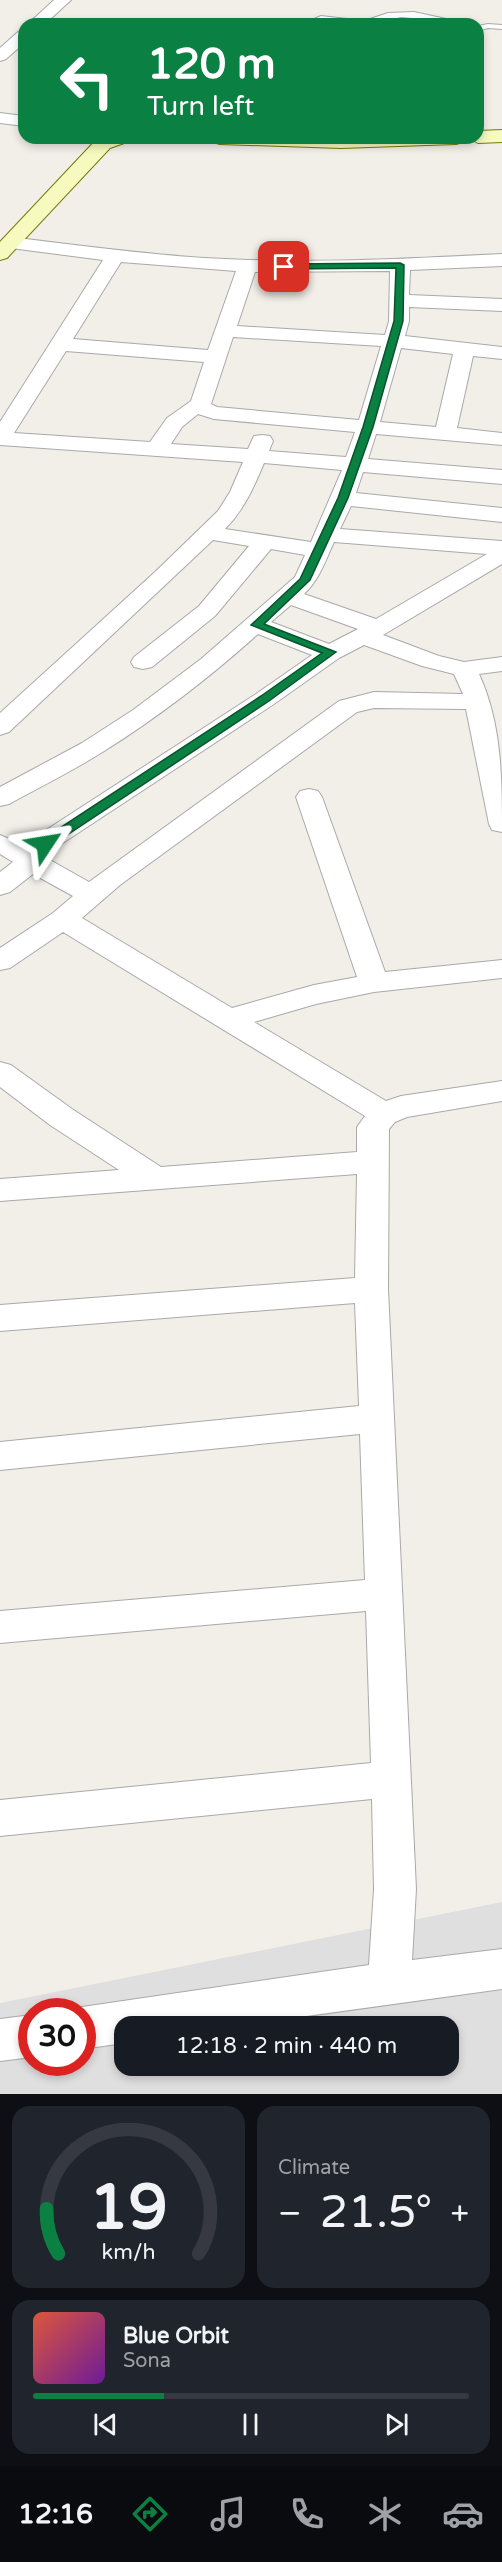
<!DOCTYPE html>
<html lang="en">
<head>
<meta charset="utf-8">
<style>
  body { margin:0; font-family:"Varela Round",sans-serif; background:#20242c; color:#f1f3f6; height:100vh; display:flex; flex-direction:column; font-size:22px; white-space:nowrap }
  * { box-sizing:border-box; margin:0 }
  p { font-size:20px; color:#9ea1a6 }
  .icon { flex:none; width:33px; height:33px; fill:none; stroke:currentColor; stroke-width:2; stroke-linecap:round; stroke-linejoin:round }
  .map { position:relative; height:2094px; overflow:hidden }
  .drawer { display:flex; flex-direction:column; gap:12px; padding:12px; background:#0d0f14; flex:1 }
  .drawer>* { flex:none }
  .hud { position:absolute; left:18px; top:18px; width:466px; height:126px; border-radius:18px; box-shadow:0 3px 9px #0003; background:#0b8043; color:#fff; overflow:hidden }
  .speed { position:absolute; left:18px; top:1998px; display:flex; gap:12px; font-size:30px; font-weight:700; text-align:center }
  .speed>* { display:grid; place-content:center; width:78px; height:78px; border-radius:50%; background:#171b24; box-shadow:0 3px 9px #0003; line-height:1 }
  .speed .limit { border:9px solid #d22; background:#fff; color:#111 }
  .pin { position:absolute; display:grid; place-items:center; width:51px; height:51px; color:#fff; margin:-26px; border-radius:12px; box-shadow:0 3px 9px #0006 }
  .me { position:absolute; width:66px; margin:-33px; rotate:57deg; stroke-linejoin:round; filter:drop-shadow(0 0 4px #0008) }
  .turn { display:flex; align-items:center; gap:21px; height:126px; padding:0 30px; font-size:27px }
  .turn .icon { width:78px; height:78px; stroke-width:2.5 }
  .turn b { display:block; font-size:42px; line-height:51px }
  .big { font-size:45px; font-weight:600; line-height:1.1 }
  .drawer .widget { flex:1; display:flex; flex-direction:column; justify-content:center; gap:9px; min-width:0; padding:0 21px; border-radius:18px; background:#20242c }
  .drawer .dial { align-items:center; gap:0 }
  .dial svg { height:156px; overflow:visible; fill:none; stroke:#363941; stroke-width:7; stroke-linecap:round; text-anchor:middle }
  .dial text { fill:#f1f3f6; stroke:none }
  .song { display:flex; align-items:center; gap:18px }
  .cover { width:72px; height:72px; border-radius:9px; background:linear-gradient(135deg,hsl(10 70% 55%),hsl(280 70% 35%)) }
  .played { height:6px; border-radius:3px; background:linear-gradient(90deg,#0b8043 30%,#363941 30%) }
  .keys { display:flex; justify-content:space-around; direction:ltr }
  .heat { display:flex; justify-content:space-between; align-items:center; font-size:33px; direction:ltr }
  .drawer .tiles { flex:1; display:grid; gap:12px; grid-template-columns:1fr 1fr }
  .widget:last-child { grid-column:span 2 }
  .trip { position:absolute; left:114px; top:2016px; width:345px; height:60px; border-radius:18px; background:#171b24; box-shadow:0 3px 9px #0003; font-weight:600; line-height:60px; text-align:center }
  .tabs { display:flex; height:96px; justify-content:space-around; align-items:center; background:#090b0e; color:#9ea1a6 }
  .tabs .icon { width:42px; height:42px }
  .tabs .active { color:#0b8043 }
  .tabs b { font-size:27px; color:#f1f3f6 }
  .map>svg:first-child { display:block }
</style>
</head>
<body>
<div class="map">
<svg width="502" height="2094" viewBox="0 0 502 2094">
  <rect width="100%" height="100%" fill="#f2efe9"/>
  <!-- residential -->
  <path fill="#e0dfdf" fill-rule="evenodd" d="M502 1902V2094H0V2003ZM32 2012H82V2062H32ZM124 2026H448V2066H124Z"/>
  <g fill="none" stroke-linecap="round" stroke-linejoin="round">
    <defs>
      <g id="lane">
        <path d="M414 12 469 24 401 17 370 24 322 20 314 24H303L321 16 364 21 388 13Z"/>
        <path d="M488 24 502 25V29L488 28 478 31V26Z"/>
      </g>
      <g id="street">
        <path d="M54 0H71L45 24H28Z"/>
        <path d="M24 30V43L6 59 0 61V48L18 32Z"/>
        <path d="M0 113 24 116V126L0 123Z"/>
        <path d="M10 237C75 245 140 254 205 258 304 264 403 259 502 254V266L410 270 409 295 502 299V311L409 307V321L405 336 502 347V359L473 356 457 428 502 433V445L376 434 368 459 502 470V484L363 472 356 493 502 508V522L351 506 340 529 502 541V564L383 635 439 656 464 662 502 657V671L479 674C502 724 502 779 502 832L492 830 489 824 466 709 374 708 357 712 120 885 82 918 232 1008 314 985 357 977 296 797 300 791 309 789 318 791 322 797 385 972 502 960V978L374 992 316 1004 254 1022 386 1101 401 1096 502 1081V1101L407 1117 395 1122 389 1129 388 1289 416 1889 412 1960 502 1949V1989L235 2026H124V2043L82 2049V2012H70L82 2007 369 1965 374 1889 372 1799 0 1836V1800L371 1763 366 1611 0 1643V1611L365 1580 360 1434 0 1470V1442L359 1406 355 1303 0 1331V1305L355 1278 357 1174 0 1201V1179L119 1170 50 1125 0 1087V1062L11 1065 72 1109 161 1167 357 1152V1127L365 1116 63 932 10 968 0 970V948L53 913 73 896 33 874 10 892 0 895V872L13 862 0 854V835L23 845 256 694 312 655 258 634C209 678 157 718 101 753 72 771 40 787 9 804L0 806V787L82 743 133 710 201 659 295 577 305 555 271 549 215 616 152 667 143 669 134 667 131 662 134 657 199 606 249 546 213 540 9 732 0 735V713L155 572 218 511 230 492 243 462 0 445V422L103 260 3 247 1 243 3 239ZM121 262 236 271 208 350 73 339ZM390 271 389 321 385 335 237 326 255 272ZM233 337 381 346 359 420 217 407 211 404ZM401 348 453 354 436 427 380 422ZM66 351 204 362 191 401 167 418 150 442 14 433ZM198 414 214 419 355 432 346 457 269 451 273 441 270 436 262 435 254 436 248 449 171 444 182 427ZM264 463 342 470 311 542 225 529C244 510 254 487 264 463ZM334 542 487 554 376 619 304 594C320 579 326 559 334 542ZM291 605 358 629 329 644 271 622ZM364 645 422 666 454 674 463 694 374 692 339 701 89 882 43 856 274 704 339 658Z"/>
        <path d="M32 2015V2057L0 2061V2019Z"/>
      </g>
      <g id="secondary">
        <path d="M502 130V142L478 143 469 138H478V131Z"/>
        <path d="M102 138H130L127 142 110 148 7 258 0 260V242L96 140Z"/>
        <path d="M210 138H466L463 142 456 144 341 148 220 144 213 142Z"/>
      </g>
    </defs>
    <!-- lane casing -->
    <use href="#lane" stroke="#a9a9a9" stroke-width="2"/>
    <!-- street casing -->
    <use href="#street" stroke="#a9a9a9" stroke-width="2"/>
    <!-- secondary casing -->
    <use href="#secondary" stroke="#707d05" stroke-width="2"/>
    <!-- lane -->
    <use href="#lane" fill="#fff" fill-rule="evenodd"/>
    <!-- street -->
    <use href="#street" fill="#fff" fill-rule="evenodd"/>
    <!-- secondary -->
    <use href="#secondary" fill="#f7fabf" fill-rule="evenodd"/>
  </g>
  <!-- route -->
  <path fill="#0b8043" stroke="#07532c" stroke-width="1.5" d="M400 263 404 265 403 321 373 427 348 498 310 580 264 624 336 652 269 701 49 847H40L38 844 40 841 261 696 322 653 251 625 300 579 338 498 363 427 394 321 396 268 284 269 280 267 284 264Z"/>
</svg>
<div class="speed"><div class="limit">30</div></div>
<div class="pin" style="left:284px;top:267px;background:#d93025"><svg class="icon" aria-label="arrive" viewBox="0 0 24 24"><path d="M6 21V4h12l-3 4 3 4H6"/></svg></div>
<svg class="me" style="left:45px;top:844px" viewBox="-20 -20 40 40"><path d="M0-17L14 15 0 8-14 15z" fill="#0b8043" stroke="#fff" stroke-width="4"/></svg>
<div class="trip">12:18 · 2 min · 440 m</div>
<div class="hud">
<div class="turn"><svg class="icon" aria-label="left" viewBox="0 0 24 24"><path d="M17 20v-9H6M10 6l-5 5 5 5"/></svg><div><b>120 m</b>Turn left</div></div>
</div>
</div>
<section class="drawer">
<div class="tiles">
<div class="widget dial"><svg viewBox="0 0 100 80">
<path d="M14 69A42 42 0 1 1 86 69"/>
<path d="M14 69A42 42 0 0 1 8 46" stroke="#0b8043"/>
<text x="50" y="56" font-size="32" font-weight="700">19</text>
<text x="50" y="72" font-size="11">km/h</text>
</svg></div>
<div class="widget"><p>Climate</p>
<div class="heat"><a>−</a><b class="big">21.5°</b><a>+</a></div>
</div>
<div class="widget">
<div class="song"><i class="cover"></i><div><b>Blue Orbit</b><p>Sona</p></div></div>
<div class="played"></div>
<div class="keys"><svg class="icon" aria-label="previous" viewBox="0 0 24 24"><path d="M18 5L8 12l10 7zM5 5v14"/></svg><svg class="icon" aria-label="pause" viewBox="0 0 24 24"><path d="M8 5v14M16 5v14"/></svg><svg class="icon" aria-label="next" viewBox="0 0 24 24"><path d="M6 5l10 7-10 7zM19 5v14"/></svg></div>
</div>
</div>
</section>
<nav class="tabs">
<b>12:16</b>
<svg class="icon active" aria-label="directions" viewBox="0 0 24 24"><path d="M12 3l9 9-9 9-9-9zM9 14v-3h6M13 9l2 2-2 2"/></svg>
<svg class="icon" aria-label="music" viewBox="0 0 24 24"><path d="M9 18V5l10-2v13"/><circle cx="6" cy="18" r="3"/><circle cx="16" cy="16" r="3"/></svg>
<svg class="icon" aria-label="phone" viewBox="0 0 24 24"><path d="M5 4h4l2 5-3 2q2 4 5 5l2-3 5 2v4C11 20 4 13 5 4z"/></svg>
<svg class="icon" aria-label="climate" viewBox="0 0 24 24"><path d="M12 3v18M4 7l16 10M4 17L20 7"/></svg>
<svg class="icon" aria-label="car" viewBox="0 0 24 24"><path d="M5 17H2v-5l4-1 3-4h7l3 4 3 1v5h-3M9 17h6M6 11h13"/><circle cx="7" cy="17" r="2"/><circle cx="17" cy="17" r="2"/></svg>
</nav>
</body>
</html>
